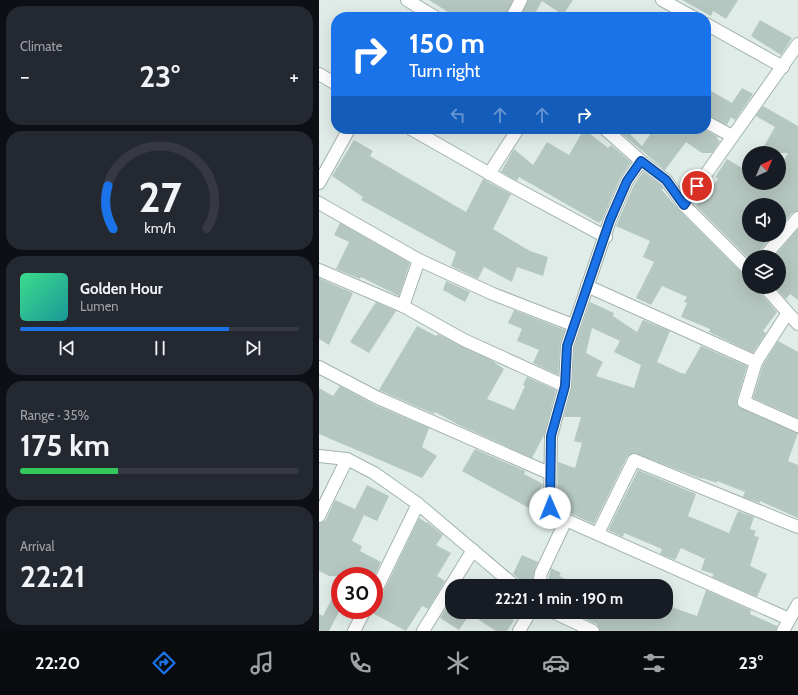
<!DOCTYPE html>
<html lang="en">
<head>
<meta charset="utf-8">
<style>
  body { margin:0; font-family:Cabin,sans-serif; background:#242831; color:#f1f3f6; height:100vh; display:flex; flex-direction:column; font-size:15px; white-space:nowrap }
  * { box-sizing:border-box; margin:0 }
  p { font-size:13px; color:#9ea1a6 }
  .icon { flex:none; width:22px; height:22px; fill:none; stroke:currentColor; stroke-width:2; stroke-linecap:round; stroke-linejoin:round }
  .map { position:relative; flex:1; overflow:hidden }
  .sheet { display:flex; flex-direction:column; gap:6px; padding:6px; background:#0d0f14; width:319px }
  .sheet>* { flex:none }
  .banner { position:absolute; left:12px; top:12px; width:380px; height:122px; border-radius:16px; box-shadow:0 4px 16px #0002; background:#1a73e8; color:#fff; overflow:hidden }
  .needle { width:26px; rotate:44deg }
  .fabs { position:absolute; left:423px; top:146px; display:grid; gap:8px }
  .fabs a { display:grid; place-items:center; width:44px; height:44px; border-radius:50%; background:#171b24; box-shadow:0 4px 16px #0002; font-size:20px }
  .speed { position:absolute; left:12px; top:567px; display:flex; gap:8px; font-size:20px; font-weight:700; text-align:center }
  .speed>* { display:grid; place-content:center; width:52px; height:52px; border-radius:50%; background:#171b24; box-shadow:0 4px 16px #0002; line-height:1 }
  .speed .limit { border:6px solid #d22; background:#fff; color:#111 }
  .pin { position:absolute; display:grid; place-items:center; width:34px; height:34px; color:#fff; margin:-17px; border:2px solid #fff; border-radius:50%; box-shadow:0 1px 4px #0007 }
  .me { position:absolute; width:44px; margin:-22px; rotate:359deg; stroke-linejoin:round; filter:drop-shadow(0 0 3px #0008) }
  .turn { display:flex; align-items:center; gap:14px; height:84px; padding:0 12px; font-size:18px }
  .turn .icon { width:52px; height:52px; stroke-width:2.5 }
  .turn b { display:block; font-size:28px; line-height:34px }
  .lanes { display:flex; align-items:center; height:38px; padding:0 12px; background:#0003; justify-content:center; gap:20px; direction:ltr }
  .lanes .off { opacity:.35 }
  .big { font-size:30px; font-weight:700; line-height:1.1 }
  .sheet .tile { flex:1; display:flex; flex-direction:column; justify-content:center; gap:6px; min-width:0; padding:0 14px; border-radius:16px; background:#242831 }
  .sheet .dial { align-items:center; gap:0 }
  .dial svg { height:104px; overflow:visible; fill:none; stroke:#363941; stroke-width:7; stroke-linecap:round; text-anchor:middle }
  .dial text { fill:#f1f3f6; stroke:none }
  .song { display:flex; align-items:center; gap:12px }
  .cover { width:48px; height:48px; border-radius:6px; background:linear-gradient(135deg,hsl(150 70% 55%),hsl(180 70% 35%)) }
  .played { height:4px; border-radius:2px; background:linear-gradient(90deg,#1a73e8 75%,#363941 75%) }
  .keys { display:flex; justify-content:space-around; direction:ltr }
  .heat { display:flex; justify-content:space-between; align-items:center; font-size:22px; direction:ltr }
  .charge { height:6px; border-radius:3px; background:linear-gradient(90deg,#34c759 35%,#363941 0) }
  .trip { position:absolute; left:126px; top:579px; width:228px; height:40px; border-radius:16px; background:#171b24; box-shadow:0 4px 16px #0002; font-weight:700; line-height:40px; text-align:center }
  .menu { display:flex; height:64px; justify-content:space-around; align-items:center; background:#090b0e; color:#9ea1a6 }
  .menu .icon { width:28px; height:28px }
  .menu .active { color:#1a73e8 }
  .menu b { font-size:18px; color:#f1f3f6 }
  main { display:flex; flex:1; min-height:0 }
  .map>svg:first-child { display:block }
</style>
</head>
<body>
<main>
<section class="sheet">
<div class="tile"><p>Climate</p>
<div class="heat"><a>−</a><b class="big">23°</b><a>+</a></div>
</div>
<div class="tile dial"><svg viewBox="0 0 100 80">
<path d="M14 69A42 42 0 1 1 86 69"/>
<path d="M14 69A42 42 0 0 1 10 36" stroke="#1a73e8"/>
<text x="50" y="56" font-size="32" font-weight="700">27</text>
<text x="50" y="72" font-size="11">km/h</text>
</svg></div>
<div class="tile">
<div class="song"><i class="cover"></i><div><b>Golden Hour</b><p>Lumen</p></div></div>
<div class="played"></div>
<div class="keys"><svg class="icon" aria-label="previous" viewBox="0 0 24 24"><path d="M18 5L8 12l10 7zM5 5v14"/></svg><svg class="icon" aria-label="pause" viewBox="0 0 24 24"><path d="M8 5v14M16 5v14"/></svg><svg class="icon" aria-label="next" viewBox="0 0 24 24"><path d="M6 5l10 7-10 7zM19 5v14"/></svg></div>
</div>
<div class="tile"><p>Range · 35%</p><b class="big">175 km</b><div class="charge"></div></div>
<div class="tile"><p>Arrival</p><b class="big">22:21</b></div>
</section>
<div class="map">
<svg width="479" height="631" viewBox="0 0 479 631">
  <rect width="100%" height="100%" fill="#e0ece8"/>
  <!-- building -->
  <g fill="#b5c7c1" fill-rule="evenodd">
    <path d="M110 0H194L186 17H141L134 12 132 14Z"/>
    <path d="M209 0H254L244 15 223 1 214 17H201Z"/>
    <path d="M363 0H419L407 19 394 11 392 16Z"/>
    <path d="M441 20 473 38 462 55 432 36Z"/>
    <path d="M387 88 413 103 423 88 434 94 416 120 412 117 408 125 387 115Z"/>
    <path d="M444 106 479 126V211L473 213 460 228V205H430V235H454L439 252 438 257H430V259L377 206 399 179 396 177 408 159 430 172V183H460V168L469 153H441L456 127 437 116Z"/>
    <path d="M265 129 289 148 292 145 312 162 301 178 283 220 280 223 200 177 198 181 182 172 195 149 214 165 228 142 250 155Z"/>
    <path d="M335 129H384L399 137 398 139 401 141 393 153H383L367 142 346 170 303 134 307 130 323 146Z"/>
    <path d="M35 140 54 151 51 156 147 212 164 179 192 194 174 229 211 251 229 257 224 276 198 267 193 282 165 267 159 279 132 266 137 252 42 200 44 197 13 176Z"/>
    <path d="M324 172 342 185 344 188 343 190 360 210 425 275 430 277V287H439L440 292 458 312 444 331 447 333 434 353 390 332 391 329 362 317 368 303 365 302 368 297 343 286 332 305 317 298 335 262 324 257 331 241 297 226 315 185Z"/>
    <path d="M21 223 91 263 80 296 42 277 41 279 17 269 30 242 15 235Z"/>
    <path d="M479 229V300L471 294 467 299 456 287H460V257H455Z"/>
    <path d="M0 278 34 293 10 345 0 339Z"/>
    <path d="M127 281 151 292 146 302 124 290Z"/>
    <path d="M57 302 77 311 50 353 31 342Z"/>
    <path d="M271 302 295 313 294 316 318 332 324 320 351 331 338 362 362 373 366 374 382 346 428 366 418 400 419 406 479 433 469 461 479 465V518L441 501V503L424 497 426 492 398 481V483L383 478V479L315 453 308 457 275 524 251 513 239 504V462L256 468 263 443 255 441 262 417H245L253 387 255 347ZM273 328 301 341 295 352 322 365 315 388 277 376 284 362 267 353Z"/>
    <path d="M195 310 246 330 241 345 239 375 214 363 220 350 198 341 203 329 189 323Z"/>
    <path d="M98 326 117 336 119 334 172 360 185 369 168 399 195 410 206 386 204 385 208 377 237 390 225 435 213 458 142 426 116 412 115 414 60 390Z"/>
    <path d="M459 341 479 352V418L434 398 444 365Z"/>
    <path d="M21 386 54 404 110 428 103 447 118 456 103 478 0 434V388L14 396Z"/>
    <path d="M156 449 206 471 205 474 224 484 210 508 143 471Z"/>
    <path d="M319 470 377 494 369 516 410 533 419 511 435 517 431 529 437 531 435 536 440 537 431 566 448 574 438 597 393 577 395 574 382 570 386 559 362 548 356 560 341 554 343 549 305 533 304 537 289 530Z"/>
    <path d="M48 485 70 496 58 521 45 515 33 541 43 546 41 551 62 562 55 577 10 576 0 571V523L7 520 16 500 36 509Z"/>
    <path d="M100 518 108 523V522L124 535 117 545 132 553 118 576 126 581 109 609 103 606 87 631 55 614V601L62 597Z"/>
    <path d="M203 555 219 562 215 572 213 586H208L194 574Z"/>
    <path d="M232 568 242 573 240 576 263 586H228Z"/>
    <path d="M21 583V610L10 631H0V614L4 616Z"/>
    <path d="M387 590 432 610 431 614 458 626 457 631H281L278 624 268 620 271 612H347V605L378 616Z"/>
    <path d="M133 599V612H183L195 620 188 631H177L151 614 140 630 121 618Z"/>
  </g>
  <g fill="none" stroke-linecap="round" stroke-linejoin="round">
    <defs>
      <g id="minor">
        <path d="M88 0 116 17"/>
        <path d="M343 0 374 17"/>
        <path d="M193 17 202 0"/>
        <path d="M387 24 464 67"/>
        <path d="M0 74 17 84"/>
        <path d="M387 122 413 136"/>
        <path d="M92 129 187 183 287 237"/>
        <path d="M286 129 322 161 347 180 365 205 430 270"/>
        <path d="M170 174 199 129"/>
        <path d="M0 183 30 129"/>
        <path d="M0 203 100 260 174 294 254 325"/>
        <path d="M365 205 479 44"/>
        <path d="M445 257 479 218"/>
        <path d="M0 270 84 306 145 340 246 386"/>
        <path d="M268 286 437 362"/>
        <path d="M446 287 479 324"/>
        <path d="M84 306 100 260"/>
        <path d="M468 314 437 362 425 402 479 426"/>
        <path d="M0 367 57 397 230 473"/>
        <path d="M0 456 28 459 55 473 99 504 196 586"/>
        <path d="M0 516 28 459"/>
        <path d="M247 520 470 619"/>
        <path d="M279 533 315 460 479 527"/>
        <path d="M220 586 222 573 247 520 231 508 232 436 246 386 248 346 291 220 308 181 322 161"/>
        <path d="M55 594 99 504"/>
        <path d="M234 612 274 631"/>
        <path d="M35 631 46 610"/>
        <path d="M104 631 154 550"/>
        <path d="M200 631 211 612"/>
      </g>
      <path id="tertiary" d="M464 631 479 604"/>
    </defs>
    <!-- minor casing -->
    <use href="#minor" stroke="#a2b4b0" stroke-width="14"/>
    <!-- tertiary casing -->
    <use href="#tertiary" stroke="#a2b4b0" stroke-width="14"/>
    <!-- minor -->
    <use href="#minor" stroke="#fff" stroke-width="12"/>
    <!-- tertiary -->
    <use href="#tertiary" stroke="#fff" stroke-width="12"/>
  </g>
  <g fill="none" stroke-linecap="round" stroke-linejoin="round">
    <defs>
      <path id="route" d="M231 508 232 436 246 386 248 346 291 220 308 181 322 161 347 180 365 205 378 186"/>
    </defs>
    <!-- route casing -->
    <use href="#route" stroke="#114b97" stroke-width="10"/>
    <!-- route -->
    <use href="#route" stroke="#1a73e8" stroke-width="7"/>
  </g>
</svg>
<div class="fabs">
<a><svg class="needle" viewBox="-14 -14 28 28"><path d="M0-13l5 13h-10z" fill="#e53935"/><path d="M0 13l5-13h-10z" fill="#9ea1a6"/></svg></a>
<a><svg class="icon" aria-label="sound" viewBox="0 0 24 24"><path d="M4 9h4l5-4v14l-5-4H4zM17 9q2 3 0 6"/></svg></a>
<a><svg class="icon" aria-label="layers" viewBox="0 0 24 24"><path d="M12 4l9 5-9 5-9-5zM3 14l9 5 9-5"/></svg></a>
</div>
<div class="speed"><div class="limit">30</div></div>
<div class="pin" style="left:378px;top:186px;background:#d93025"><svg class="icon" aria-label="arrive" viewBox="0 0 24 24"><path d="M6 21V4h12l-3 4 3 4H6"/></svg></div>
<svg class="me" style="left:231px;top:508px" viewBox="-20 -20 40 40"><circle r="19" fill="#fff"/><path d="M0-13L10 11 0 6-10 11z" fill="#1a73e8"/></svg>
<div class="trip">22:21 · 1 min · 190 m</div>
<div class="banner">
<div class="turn"><svg class="icon" aria-label="right" viewBox="0 0 24 24"><path d="M7 20v-9h11M14 6l5 5-5 5"/></svg><div><b>150 m</b>Turn right</div></div>
<div class="lanes"><svg class="icon off" aria-label="left" viewBox="0 0 24 24"><path d="M17 20v-9H6M10 6l-5 5 5 5"/></svg><svg class="icon off" aria-label="ahead" viewBox="0 0 24 24"><path d="M12 20V5M6 11l6-6 6 6"/></svg><svg class="icon off" aria-label="ahead" viewBox="0 0 24 24"><path d="M12 20V5M6 11l6-6 6 6"/></svg><svg class="icon" aria-label="right" viewBox="0 0 24 24"><path d="M7 20v-9h11M14 6l5 5-5 5"/></svg></div>
</div>
</div>
</main>
<nav class="menu">
<b>22:20</b>
<svg class="icon active" aria-label="directions" viewBox="0 0 24 24"><path d="M12 3l9 9-9 9-9-9zM9 14v-3h6M13 9l2 2-2 2"/></svg>
<svg class="icon" aria-label="music" viewBox="0 0 24 24"><path d="M9 18V5l10-2v13"/><circle cx="6" cy="18" r="3"/><circle cx="16" cy="16" r="3"/></svg>
<svg class="icon" aria-label="phone" viewBox="0 0 24 24"><path d="M5 4h4l2 5-3 2q2 4 5 5l2-3 5 2v4C11 20 4 13 5 4z"/></svg>
<svg class="icon" aria-label="climate" viewBox="0 0 24 24"><path d="M12 3v18M4 7l16 10M4 17L20 7"/></svg>
<svg class="icon" aria-label="car" viewBox="0 0 24 24"><path d="M5 17H2v-5l4-1 3-4h7l3 4 3 1v5h-3M9 17h6M6 11h13"/><circle cx="7" cy="17" r="2"/><circle cx="17" cy="17" r="2"/></svg>
<svg class="icon" aria-label="filters" viewBox="0 0 24 24"><path d="M4 7h16M4 17h16"/><circle cx="9" cy="7" r="2"/><circle cx="15" cy="17" r="2"/></svg>
<b>23°</b>
</nav>
</body>
</html>
